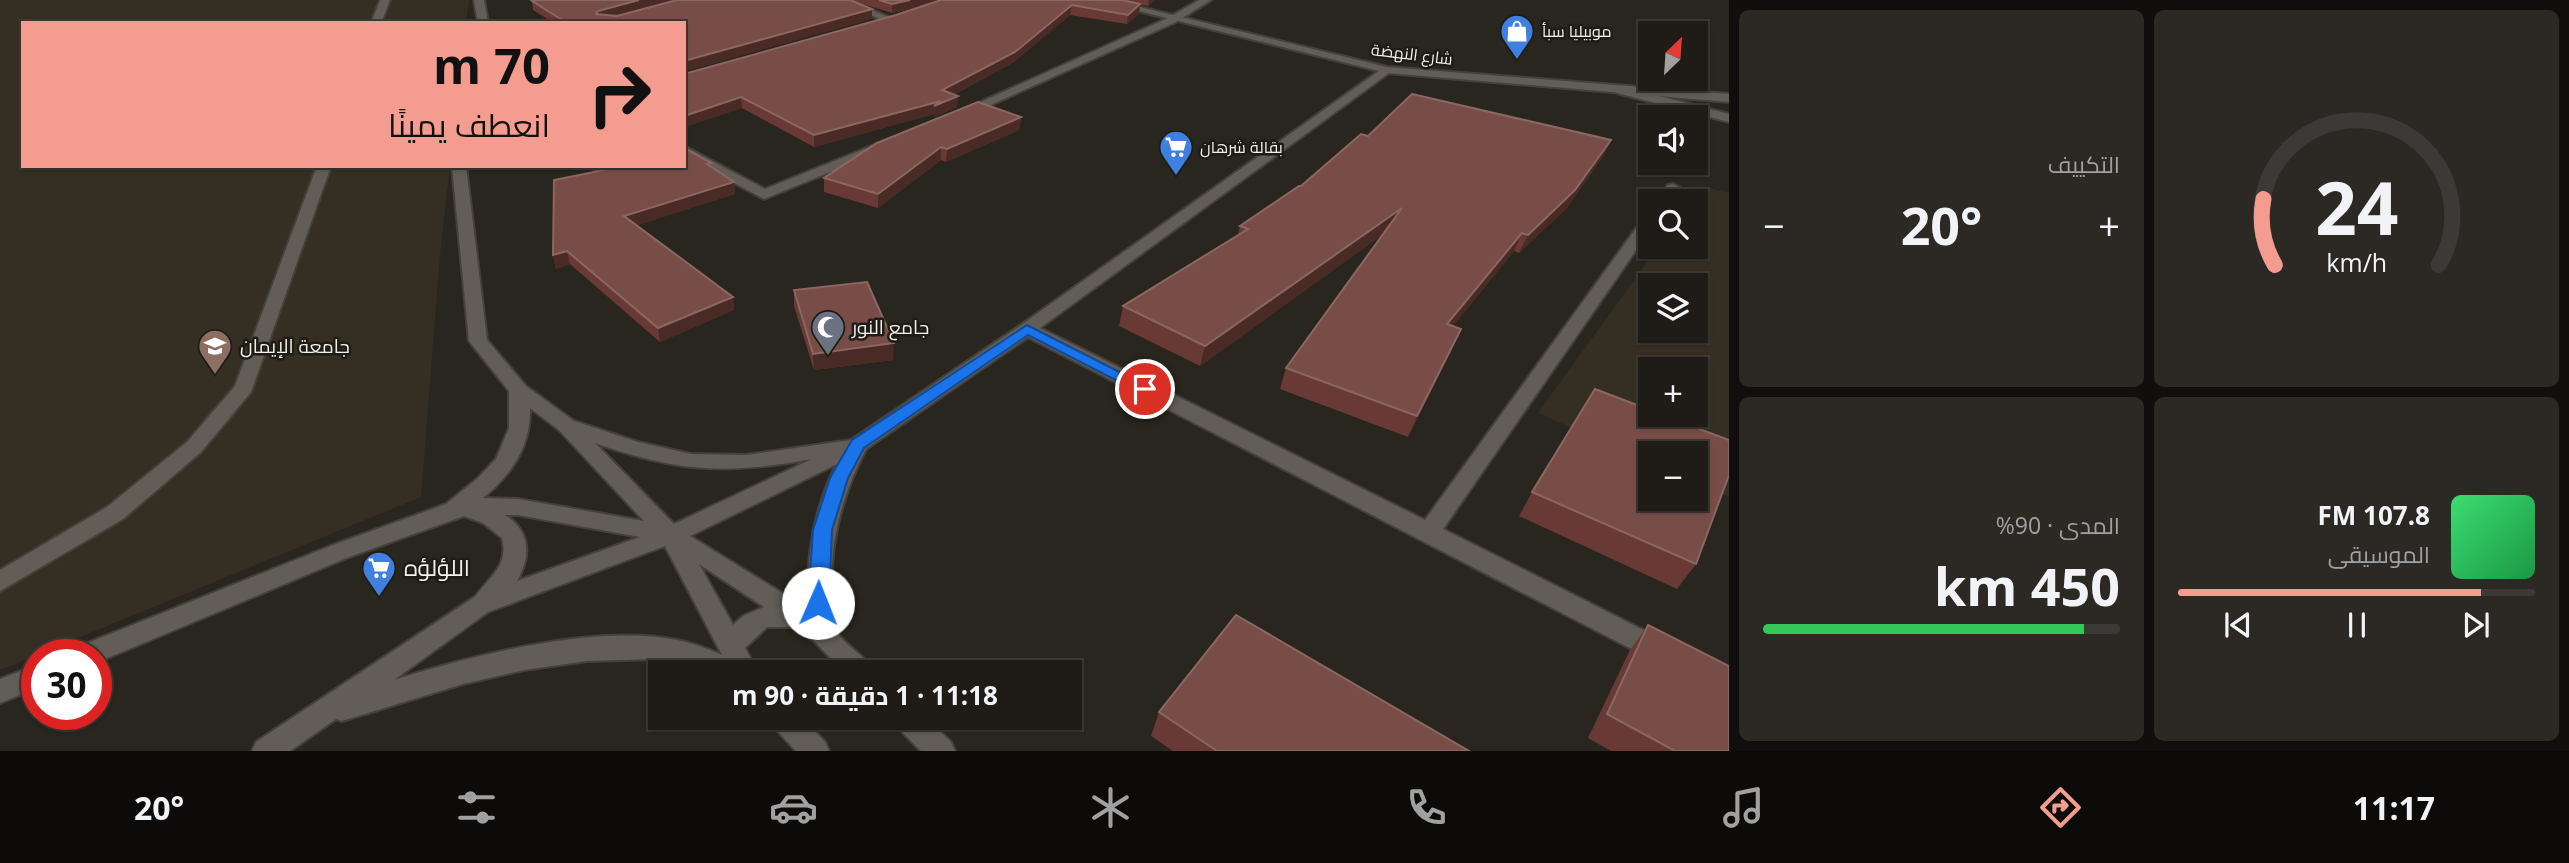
<!DOCTYPE html>
<html lang="ar">
<head>
<meta charset="utf-8">
<style>
  body { margin:0; font-family:"Open Sans",Cairo,sans-serif; background:#2c2924; color:#f1f3f6; direction:rtl; height:100vh; display:flex; flex-direction:column; font-size:26px; white-space:nowrap }
  * { box-sizing:border-box; margin:0 }
  p { font-size:23px; color:#a1a1a1 }
  .icon { flex:none; width:38px; height:38px; fill:none; stroke:currentColor; stroke-width:2; stroke-linecap:round; stroke-linejoin:round }
  .map { position:relative; flex:1; overflow:hidden; direction:ltr }
  .sheet { display:flex; flex-direction:column; gap:10px; padding:10px; background:#110f0d; width:840px }
  .sheet>* { flex:none }
  .banner { position:absolute; left:21px; top:21px; width:665px; height:147px; border-radius:0px; box-shadow:0 2px 5px #0004,0 0 0 2px #3c3a36; direction:rtl; background:#f59c90; color:#111; overflow:hidden }
  .needle { width:46px; rotate:25deg }
  .tools { position:absolute; left:1638px; top:21px; display:grid; gap:14px }
  .tools a { display:grid; place-items:center; width:70px; height:70px; border-radius:0px; background:#1f1c17; box-shadow:0 2px 5px #0004,0 0 0 2px #3c3a36; font-size:35px }
  .speed { position:absolute; left:21px; top:639px; display:flex; gap:14px; font-size:35px; font-weight:700; text-align:center }
  .speed>* { display:grid; place-content:center; width:91px; height:91px; border-radius:50%; background:#1f1c17; box-shadow:0 2px 5px #0004,0 0 0 2px #3c3a36; line-height:1 }
  .speed .limit { border:10px solid #d22; background:#fff; color:#111 }
  .pin { position:absolute; display:grid; place-items:center; width:60px; height:60px; color:#fff; margin:-30px; border:4px solid #fff; border-radius:50%; box-shadow:0 2px 7px #0007 }
  .me { position:absolute; width:77px; margin:-38px; rotate:1deg; stroke-linejoin:round; filter:drop-shadow(0 0 5px #0008) }
  .turn { display:flex; align-items:center; gap:24px; height:147px; padding:0 21px; font-size:32px }
  .turn .icon { width:91px; height:91px; stroke-width:2.5 }
  .turn b { display:block; font-size:49px; line-height:60px }
  .big { font-size:52px; font-weight:700; line-height:1.1 }
  .sheet .tile { flex:1; display:flex; flex-direction:column; justify-content:center; gap:10px; min-width:0; padding:0 24px; border-radius:10px; background:#2c2924 }
  .sheet .dial { align-items:center; gap:0 }
  .dial svg { height:182px; overflow:visible; fill:none; stroke:#3c3a36; stroke-width:7; stroke-linecap:round; text-anchor:middle }
  .dial text { fill:#f1f3f6; stroke:none }
  .song { display:flex; align-items:center; gap:21px }
  .cover { width:84px; height:84px; border-radius:10px; background:linear-gradient(135deg,hsl(140 70% 55%),hsl(140 70% 35%)) }
  .played { height:7px; border-radius:4px; background:linear-gradient(90deg,#f59c90 85%,#3c3a36 85%) }
  .keys { display:flex; justify-content:space-around; direction:ltr }
  .heat { display:flex; justify-content:space-between; align-items:center; font-size:38px; direction:ltr }
  .charge { height:10px; border-radius:5px; background:linear-gradient(90deg,#34c759 90%,#3c3a36 0) }
  .sheet .tiles { flex:1; display:grid; gap:10px; grid-template-columns:repeat(2,1fr) }
  .trip { position:absolute; left:648px; top:660px; width:434px; height:70px; border-radius:0px; background:#1f1c17; box-shadow:0 2px 5px #0004,0 0 0 2px #3c3a36; font-weight:700; line-height:70px; text-align:center; direction:rtl }
  .menu { display:flex; height:112px; justify-content:space-around; align-items:center; background:#0c0b09; color:#a1a1a1 }
  .menu .icon { width:49px; height:49px }
  .menu .active { color:#f59c90 }
  .menu b { font-size:32px; color:#f1f3f6 }
  main { display:flex; flex:1; min-height:0 }
  .map>svg:first-child { display:block }
</style>
</head>
<body>
<main>
<section class="sheet">
<div class="tiles">
<div class="tile dial"><svg viewBox="0 0 100 80">
<path d="M14 69A42 42 0 1 1 86 69"/>
<path d="M14 69A42 42 0 0 1 9 40" stroke="#f59c90"/>
<text x="50" y="56" font-size="32" font-weight="700">24</text>
<text x="50" y="72" font-size="11">km/h</text>
</svg></div>
<div class="tile"><p>التكييف</p>
<div class="heat"><a>−</a><b class="big">20°</b><a>+</a></div>
</div>
<div class="tile">
<div class="song"><i class="cover"></i><div><b>107.8 FM</b><p>الموسيقى</p></div></div>
<div class="played"></div>
<div class="keys"><svg class="icon" aria-label="previous" viewBox="0 0 24 24"><path d="M18 5L8 12l10 7zM5 5v14"/></svg><svg class="icon" aria-label="pause" viewBox="0 0 24 24"><path d="M8 5v14M16 5v14"/></svg><svg class="icon" aria-label="next" viewBox="0 0 24 24"><path d="M6 5l10 7-10 7zM19 5v14"/></svg></div>
</div>
<div class="tile"><p>المدى · 90%</p><b class="big">450 km</b><div class="charge"></div></div>
</div>
</section>
<div class="map">
<svg width="1729" height="751" viewBox="0 0 1729 751">
  <rect width="100%" height="100%" fill="#29261f"/>
  <!-- built -->
  <g fill="#352f23" fill-rule="evenodd">
    <path d="M0 0H469L466 23H23V166H450L440 254 421 497 0 670Z"/>
    <path d="M1701 186 1729 193V497L1696 482V453H1650V462L1538 413 1658 247H1696V201H1691ZM1650 285H1696V331H1650ZM1650 369H1696V415H1650Z"/>
  </g>
  <g fill="none" stroke-linecap="round" stroke-linejoin="round">
    <defs>
      <g id="minor">
        <path d="M380 0H390L381 23H371Z"/>
        <path d="M474 0H484L488 23H478Z"/>
        <path d="M834 0H848L896 20 887 22Z"/>
        <path d="M1199 0H1211L1176 22 966 116H958L956 113 1168 18Z"/>
        <path d="M1383 68 1393 70 1040 328 1425 520 1645 216 1650 215V230L1443 529 1669 643 1673 651 1669 659 1660 662 1651 659 1028 337 866 449C842 495 829 543 832 595 833 605 832 618 835 628 840 643 866 655 874 672H844L814 641 794 627H767L745 648 758 672H706L686 664 656 659 587 661 524 670 463 684 342 721 336 719 290 751H252L256 742 476 596C490 576 509 566 502 538L483 523 464 516 349 557 98 662H96V654H76L80 646 333 545 446 504 478 478 496 459 509 428V391L469 341 452 166H466L487 340 526 386 574 421 638 442 691 454 746 455 851 440 1021 325ZM530 408 559 430 644 521 518 499 483 498C512 474 531 446 530 408ZM595 443C679 472 725 475 812 459L674 524ZM837 464C813 509 806 558 808 609L690 536ZM505 515H518L640 537 517 581C531 557 531 531 505 515ZM665 546 722 655C708 649 693 643 677 640 595 624 473 655 394 680L488 612ZM699 564 764 607 743 616 733 625Z"/>
        <path d="M1621 86 1729 114V122L1617 93 1615 90Z"/>
        <path d="M879 143 884 144V150L764 199 684 156V146L765 189Z"/>
        <path d="M317 166H331L251 392 201 452 123 519 0 591V570L107 507 187 442 235 386Z"/>
        <path d="M1673 184 1680 188 1670 201H1656L1668 185Z"/>
        <path d="M37 665V688L0 703V679Z"/>
        <path d="M770 718H802L825 742 829 751H796L774 727Z"/>
        <path d="M893 718H926L951 742 955 751H921L897 727Z"/>
      </g>
      <path id="tertiary" d="M1094 0H1111L1387 67 1729 94V102L1387 73Z"/>
    </defs>
    <!-- minor casing -->
    <use href="#minor" stroke="#44403b" stroke-width="4"/>
    <!-- tertiary casing -->
    <use href="#tertiary" stroke="#44403b" stroke-width="4"/>
    <!-- minor -->
    <use href="#minor" fill="#625e57" fill-rule="evenodd"/>
    <!-- tertiary -->
    <use href="#tertiary" fill="#625e57" fill-rule="evenodd"/>
  </g>
  <!-- wall -->
  <g fill="#693a35">
    <path d="M530 0H1122L1139 14 1127 24 1070 15 1014 62 953 95 958 96 957 107 934 117V114L814 147 742 108 684 127V74L896 15 920 7 892 13 850 0 872 19 684 23H554L533 10 532 1Z"/>
    <path d="M1122 0H1155L1148 6Z"/>
    <path d="M1021 117 1019 130 946 162 941 160 878 208 824 192V178Z"/>
    <path d="M1368 136 1611 140 1603 156 1567 208 1519 253 1514 251 1453 326 1461 329 1452 349 1408 437 1280 389 1286 368 1382 235 1200 366 1119 326 1123 306 1238 235 1240 226 1301 186Z"/>
    <path d="M585 166 711 167 734 182 735 194 637 225 733 297 734 310 660 342 570 264 556 269 553 255 595 172Z"/>
    <path d="M794 290 893 360 814 370 794 306Z"/>
    <path d="M1532 492 1696 564 1677 589 1519 516Z"/>
    <path d="M1648 625 1729 751H1611L1588 738 1630 650Z"/>
    <path d="M1159 712 1469 751H1173L1151 736Z"/>
  </g>
  <!-- shaded-wall -->
  <g fill="#492a24">
    <path d="M639 0H675L599 20 596 14 598 11Z"/>
    <path d="M910 0H950L892 13V4Z"/>
    <path d="M1149 0H1155L1148 6Z"/>
    <path d="M1140 4 1139 14 1127 24 1128 15Z"/>
    <path d="M1072 5 1070 15 1014 62 941 101 958 96 957 107 934 117V114L814 147V135L942 90Z"/>
    <path d="M872 9V19L684 72V61Z"/>
    <path d="M741 97 742 108 684 127V116Z"/>
    <path d="M1021 117 1019 130 946 162 947 149Z"/>
    <path d="M1611 140 1603 156 1567 208 1519 253 1528 235Z"/>
    <path d="M941 147V160L878 208V194Z"/>
    <path d="M734 182 735 194 626 229 624 216Z"/>
    <path d="M1402 208 1395 226 1200 366 1205 346Z"/>
    <path d="M1522 233 1514 251 1438 344 1447 324Z"/>
    <path d="M567 251 570 264 556 269 553 255Z"/>
    <path d="M733 297 734 310 660 342 658 328Z"/>
    <path d="M1461 329 1452 349 1408 437 1417 416Z"/>
    <path d="M894 343 893 360 814 370 813 354Z"/>
  </g>
  <!-- building -->
  <g fill="#784d48" stroke="#8b6762" stroke-width="2" fill-rule="evenodd">
    <path d="M536 0H639L598 11 596 14 617 16 677 0H850L872 9 684 61V23H567L532 1Z"/>
    <path d="M879 0H910L892 4Z"/>
    <path d="M941 0H1122L1140 4 1128 15 1072 5 1015 52 942 90 958 96 934 106 941 101 814 135 741 97 684 116V74L896 15Z"/>
    <path d="M1412 94 1611 140 1575 190 1528 235 1522 233 1447 324 1461 329 1417 416 1286 368 1402 208 1205 346 1123 306 1248 229 1240 226 1299 186H1301L1361 134 1368 136Z"/>
    <path d="M978 102 1021 117 947 149 941 147 878 194 824 178 877 143Z"/>
    <path d="M684 148 711 163 707 164 734 182 624 216 733 297 658 328 567 251 553 255 554 180 609 169 604 166H684Z"/>
    <path d="M867 282 894 343 813 354 794 290Z"/>
    <path d="M1595 389 1650 410V415H1662L1729 440V475L1696 564 1532 492ZM1650 453H1696V499H1650Z"/>
    <path d="M1236 615 1469 751H1217L1159 712Z"/>
    <path d="M1648 625 1729 666V751H1675L1607 714Z"/>
  </g>
  <!-- route -->
  <path fill="#1a73e8" stroke="#114b97" stroke-width="2" d="M1027 325 1153 389 1145 394 1139 392 1028 335 864 448 848 478 832 530 829 603 826 608 818 611 811 608 808 603 813 530 830 478 852 440Z"/>
  <!-- icons -->
  <defs>
    <symbol id="shop-pin" viewBox="-11 -11 22 30"><path d="M0 17L-7.5 6A9.5 9.5 0 1 1 7.5 6Z" fill="#3f7fe0" stroke="#1f1c16"/><path d="M-5-2.5h2.3a2.7 3.5 0 0 1 5.4 0H5L5.5 6h-11ZM-1.5-2.5h3a1.5 2.3 0 0 0-3 0Z" fill="#fff"/></symbol>
    <symbol id="supermarket-pin" viewBox="-11 -11 22 30"><path d="M0 17L-7.5 6A9.5 9.5 0 1 1 7.5 6Z" fill="#3f7fe0" stroke="#1f1c16"/><path d="M-6-5.5h2.5l.6 2H6L4.5 2H-2.5L-4.4-4H-6ZM-1.5 3.2a1.3 1.3 0 1 0 .1 0ZM3 3.2a1.3 1.3 0 1 0 .1 0Z" fill="#fff"/></symbol>
    <symbol id="mosque-pin" viewBox="-11 -11 22 30"><path d="M0 17L-7.5 6A9.5 9.5 0 1 1 7.5 6Z" fill="#6b7280" stroke="#1f1c16"/><path d="M3.5-4.9A6 6 0 1 0 3.5 4.9A5 5 0 1 1 3.5-4.9Z" fill="#fff"/></symbol>
    <symbol id="university-pin" viewBox="-11 -11 22 30"><path d="M0 17L-7.5 6A9.5 9.5 0 1 1 7.5 6Z" fill="#8d6e63" stroke="#1f1c16"/><path d="M0-5L7-2L0 1L-7-2ZM-4 1L0 2.5L4 1V4Q0 6-4 4Z" fill="#fff"/></symbol>
  </defs>
  <g fill-rule="evenodd">
    <use href="#shop-pin" x="1498" y="12" width="38" height="52"/>
    <use href="#supermarket-pin" x="1157" y="128" width="38" height="52"/>
    <use href="#mosque-pin" x="809" y="308" width="38" height="52"/>
    <use href="#university-pin" x="196" y="327" width="38" height="52"/>
    <use href="#supermarket-pin" x="360" y="549" width="38" height="52"/>
  </g>
  <g text-anchor="middle" stroke-width="5" stroke-linejoin="round" paint-order="stroke">
    <!-- far-poi labels -->
    <g font-size="16" fill="#f3f0ec" stroke="#1f1c16" text-anchor="start">
      <text x="1542" y="37">موبيليا سبأ</text>
      <text x="1200" y="153">بقالة شرهان</text>
    </g>
    <!-- far-street labels -->
    <g font-size="16" fill="#f3f0ec" stroke="#1f1c16">
      <text transform="translate(1412 54) rotate(7)" y="6">شارع النهضة</text>
    </g>
    <!-- poi labels -->
    <g font-size="19" fill="#f3f0ec" stroke="#1f1c16" text-anchor="start">
      <text x="852" y="334">جامع النور</text>
      <text x="240" y="353">جامعة الإيمان</text>
    </g>
    <!-- near-poi labels -->
    <g font-size="23" fill="#f3f0ec" stroke="#1f1c16" text-anchor="start">
      <text x="404" y="576">اللؤلؤه</text>
    </g>
  </g>
</svg>
<div class="tools">
<a><svg class="needle" viewBox="-14 -14 28 28"><path d="M0-13l5 13h-10z" fill="#e53935"/><path d="M0 13l5-13h-10z" fill="#a1a1a1"/></svg></a>
<a><svg class="icon" aria-label="sound" viewBox="0 0 24 24"><path d="M4 9h4l5-4v14l-5-4H4zM17 9q2 3 0 6"/></svg></a>
<a><svg class="icon" aria-label="search" viewBox="0 0 24 24"><circle cx="10" cy="10" r="6"/><path d="M15 15l6 6"/></svg></a>
<a><svg class="icon" aria-label="layers" viewBox="0 0 24 24"><path d="M12 4l9 5-9 5-9-5zM3 14l9 5 9-5"/></svg></a>
<a>+</a>
<a>−</a>
</div>
<div class="speed"><div class="limit">30</div></div>
<div class="pin" style="left:1145px;top:389px;background:#d93025"><svg class="icon" aria-label="arrive" viewBox="0 0 24 24"><path d="M6 21V4h12l-3 4 3 4H6"/></svg></div>
<svg class="me" style="left:818px;top:603px" viewBox="-20 -20 40 40"><circle r="19" fill="#fff"/><path d="M0-13L10 11 0 6-10 11z" fill="#1a73e8"/></svg>
<div class="trip">11:18 · 1 دقيقة · 90 m</div>
<div class="banner">
<div class="turn"><svg class="icon" aria-label="right" viewBox="0 0 24 24"><path d="M7 20v-9h11M14 6l5 5-5 5"/></svg><div><b>70 m</b>انعطف يمينًا</div></div>
</div>
</div>
</main>
<nav class="menu">
<b>11:17</b>
<svg class="icon active" aria-label="directions" viewBox="0 0 24 24"><path d="M12 3l9 9-9 9-9-9zM9 14v-3h6M13 9l2 2-2 2"/></svg>
<svg class="icon" aria-label="music" viewBox="0 0 24 24"><path d="M9 18V5l10-2v13"/><circle cx="6" cy="18" r="3"/><circle cx="16" cy="16" r="3"/></svg>
<svg class="icon" aria-label="phone" viewBox="0 0 24 24"><path d="M5 4h4l2 5-3 2q2 4 5 5l2-3 5 2v4C11 20 4 13 5 4z"/></svg>
<svg class="icon" aria-label="climate" viewBox="0 0 24 24"><path d="M12 3v18M4 7l16 10M4 17L20 7"/></svg>
<svg class="icon" aria-label="car" viewBox="0 0 24 24"><path d="M5 17H2v-5l4-1 3-4h7l3 4 3 1v5h-3M9 17h6M6 11h13"/><circle cx="7" cy="17" r="2"/><circle cx="17" cy="17" r="2"/></svg>
<svg class="icon" aria-label="filters" viewBox="0 0 24 24"><path d="M4 7h16M4 17h16"/><circle cx="9" cy="7" r="2"/><circle cx="15" cy="17" r="2"/></svg>
<b>20°</b>
</nav>
</body>
</html>
